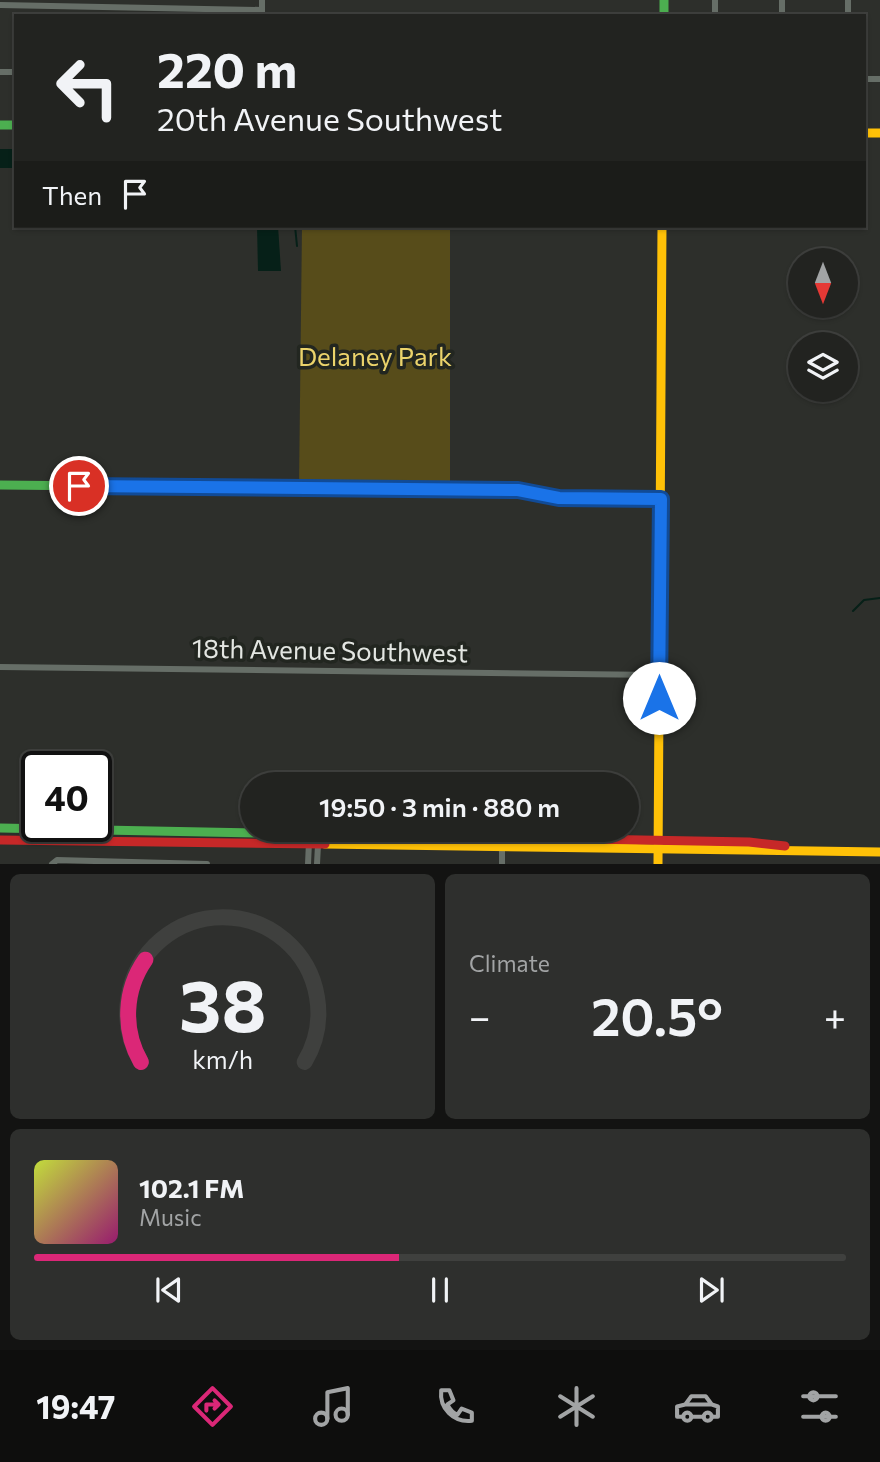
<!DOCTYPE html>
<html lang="en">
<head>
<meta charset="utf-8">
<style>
  body { margin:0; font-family:Commissioner,sans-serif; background:#2e2f2d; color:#f1f3f6; height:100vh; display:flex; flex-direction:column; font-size:26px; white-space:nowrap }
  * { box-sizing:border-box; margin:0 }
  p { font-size:23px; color:#a2a4a5 }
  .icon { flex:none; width:38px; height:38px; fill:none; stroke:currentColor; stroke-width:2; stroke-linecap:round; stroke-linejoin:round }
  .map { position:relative; height:864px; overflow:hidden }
  .sheet { display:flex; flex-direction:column; gap:10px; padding:10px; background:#131312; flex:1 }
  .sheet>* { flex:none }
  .banner { position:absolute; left:14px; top:14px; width:852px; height:214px; border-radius:0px; box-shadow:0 2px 5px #0004,0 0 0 2px #3f403e; background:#222320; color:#f1f3f6; overflow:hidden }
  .needle { width:46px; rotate:180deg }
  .tools { position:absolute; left:788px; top:248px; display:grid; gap:14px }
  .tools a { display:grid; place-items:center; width:70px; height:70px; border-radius:50%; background:#222320; box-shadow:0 2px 5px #0004,0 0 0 2px #3f403e; font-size:35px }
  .speed { position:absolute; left:21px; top:751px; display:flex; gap:14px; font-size:35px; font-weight:700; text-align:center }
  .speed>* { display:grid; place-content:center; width:91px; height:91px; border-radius:50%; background:#222320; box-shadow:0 2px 5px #0004,0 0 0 2px #3f403e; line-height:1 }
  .speed .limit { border:4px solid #111; border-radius:10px; background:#fff; color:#111 }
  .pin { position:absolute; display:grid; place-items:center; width:60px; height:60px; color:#fff; margin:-30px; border:4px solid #fff; border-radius:50%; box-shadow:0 2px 7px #0007 }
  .me { position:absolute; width:77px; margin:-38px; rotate:0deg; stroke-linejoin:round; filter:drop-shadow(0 0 5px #0008) }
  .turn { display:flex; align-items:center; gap:24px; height:147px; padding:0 28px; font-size:32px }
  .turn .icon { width:91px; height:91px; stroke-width:2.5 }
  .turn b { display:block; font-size:49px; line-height:60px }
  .then { display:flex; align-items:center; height:66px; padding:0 28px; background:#0003; gap:14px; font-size:26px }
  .big { font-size:52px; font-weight:600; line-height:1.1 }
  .sheet .tile { flex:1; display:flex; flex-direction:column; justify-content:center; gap:10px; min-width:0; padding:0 24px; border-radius:10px; background:#2e2f2d }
  .sheet .dial { align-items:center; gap:0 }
  .dial svg { height:182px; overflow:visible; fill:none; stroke:#3f403e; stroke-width:7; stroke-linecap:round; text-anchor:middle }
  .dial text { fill:#f1f3f6; stroke:none }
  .song { display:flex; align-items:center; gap:21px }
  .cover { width:84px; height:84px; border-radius:10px; background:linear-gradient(135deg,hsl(70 70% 55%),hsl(320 70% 35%)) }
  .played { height:7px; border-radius:4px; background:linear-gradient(90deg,#db2777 45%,#3f403e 45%) }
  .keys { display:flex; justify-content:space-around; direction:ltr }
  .heat { display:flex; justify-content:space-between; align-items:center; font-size:38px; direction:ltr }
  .sheet .tiles { flex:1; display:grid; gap:10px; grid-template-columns:1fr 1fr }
  .tile:last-child { grid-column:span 2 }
  .trip { position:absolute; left:240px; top:772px; width:399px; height:70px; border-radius:35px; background:#222320; box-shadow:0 2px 5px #0004,0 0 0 2px #3f403e; font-weight:600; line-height:70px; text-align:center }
  .tabs { display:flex; height:112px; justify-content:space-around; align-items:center; background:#0e0e0d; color:#a2a4a5 }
  .tabs .icon { width:49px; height:49px }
  .tabs .selected { color:#db2777 }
  .tabs b { font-size:32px; color:#f1f3f6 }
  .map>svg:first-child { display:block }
</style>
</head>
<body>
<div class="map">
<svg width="880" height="864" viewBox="0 0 880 864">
  <rect width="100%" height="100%" fill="#2d2f2b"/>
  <!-- green -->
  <path fill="#574c1a" d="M302 226H450V489L299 488Z"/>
  <!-- water -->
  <g fill="#062018">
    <rect x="0" y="149" width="16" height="19"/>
    <path d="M257 226H278L281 271H258Z"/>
  </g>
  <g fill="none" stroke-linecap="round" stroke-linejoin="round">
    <!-- stream -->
    <g stroke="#062018" stroke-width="2">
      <path d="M295 226 297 246"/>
      <path d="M853 611 864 600 880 598"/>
    </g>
    <!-- street -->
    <g stroke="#666e67" stroke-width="6">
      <path d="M0 5 262 10"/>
      <path d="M262 16V0"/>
      <path d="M715 16V0"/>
      <path d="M782 16V0"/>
      <path d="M848 16V0"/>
      <path d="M0 72H16"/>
      <path d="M864 79H880"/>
      <path d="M0 667 660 675"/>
      <path d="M313 834 318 845 317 864"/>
      <path d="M502 844V864"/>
      <path d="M52 864 57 860 207 864"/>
      <path d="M308 864 309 842"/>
    </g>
    <!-- fast -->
    <g stroke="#4caf50" stroke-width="9">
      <path d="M664 0V16"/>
      <path d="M0 125H16"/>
      <path d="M0 485 518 490 534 493"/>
      <path d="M0 828 419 836"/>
    </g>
    <!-- slow -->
    <g stroke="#ffc107" stroke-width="9">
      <path d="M864 133H880"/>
      <path d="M534 493 559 498 661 499"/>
      <path d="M325 844 880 852"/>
      <path d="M658 864 662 226"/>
    </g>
    <!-- jam -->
    <g stroke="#c62828" stroke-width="9">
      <path d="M419 836 749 842 785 846"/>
      <path d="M0 840 325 844"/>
    </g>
  </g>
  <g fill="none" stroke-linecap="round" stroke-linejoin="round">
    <defs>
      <path id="route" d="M79 486 518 490 559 498 661 499 659 698"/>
    </defs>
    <!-- route casing -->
    <use href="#route" stroke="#114b97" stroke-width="18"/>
    <!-- route -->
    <use href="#route" stroke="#1a73e8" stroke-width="12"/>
  </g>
  <g text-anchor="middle" stroke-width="7" stroke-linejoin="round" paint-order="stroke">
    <!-- park labels -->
    <g font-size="26" fill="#ebd36b" stroke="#222620">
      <text x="375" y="366">Delaney Park</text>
    </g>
    <!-- street labels -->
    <g font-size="26" fill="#e3e6e2" stroke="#222620">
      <text transform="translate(330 651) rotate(1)" y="9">18th Avenue Southwest</text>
    </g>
  </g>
</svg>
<div class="tools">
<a><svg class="needle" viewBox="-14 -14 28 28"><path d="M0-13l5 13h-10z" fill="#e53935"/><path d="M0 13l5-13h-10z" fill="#a2a4a5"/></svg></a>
<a><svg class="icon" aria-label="layers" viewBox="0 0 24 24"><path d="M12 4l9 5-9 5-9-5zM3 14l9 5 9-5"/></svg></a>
</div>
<div class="speed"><div class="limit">40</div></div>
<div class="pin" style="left:79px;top:486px;background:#d93025"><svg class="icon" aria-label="arrive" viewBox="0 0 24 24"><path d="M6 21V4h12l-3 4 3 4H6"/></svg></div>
<svg class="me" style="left:659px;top:698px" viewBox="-20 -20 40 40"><circle r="19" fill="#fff"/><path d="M0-13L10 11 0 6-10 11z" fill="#1a73e8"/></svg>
<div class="trip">19:50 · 3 min · 880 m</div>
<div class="banner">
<div class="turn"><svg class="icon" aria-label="left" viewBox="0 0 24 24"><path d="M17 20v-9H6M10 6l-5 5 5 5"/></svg><div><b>220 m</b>20th Avenue Southwest</div></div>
<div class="then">Then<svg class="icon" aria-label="arrive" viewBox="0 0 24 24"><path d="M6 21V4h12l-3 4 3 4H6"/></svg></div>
</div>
</div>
<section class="sheet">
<div class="tiles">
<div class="tile dial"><svg viewBox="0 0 100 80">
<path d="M14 69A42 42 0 1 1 86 69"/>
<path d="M14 69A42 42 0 0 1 16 24" stroke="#db2777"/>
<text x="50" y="56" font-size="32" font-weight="700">38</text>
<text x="50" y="72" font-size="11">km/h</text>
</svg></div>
<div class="tile"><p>Climate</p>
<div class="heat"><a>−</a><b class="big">20.5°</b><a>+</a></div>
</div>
<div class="tile">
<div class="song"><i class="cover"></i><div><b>102.1 FM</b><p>Music</p></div></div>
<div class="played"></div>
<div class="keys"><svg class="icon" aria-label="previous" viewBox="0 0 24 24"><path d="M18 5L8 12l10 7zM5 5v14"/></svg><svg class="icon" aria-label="pause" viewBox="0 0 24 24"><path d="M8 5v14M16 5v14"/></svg><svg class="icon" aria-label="next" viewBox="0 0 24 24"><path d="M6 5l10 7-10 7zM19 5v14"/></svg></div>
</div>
</div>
</section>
<nav class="tabs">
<b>19:47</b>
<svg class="icon selected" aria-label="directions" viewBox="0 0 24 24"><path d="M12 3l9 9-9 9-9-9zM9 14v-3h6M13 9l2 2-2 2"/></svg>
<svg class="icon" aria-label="music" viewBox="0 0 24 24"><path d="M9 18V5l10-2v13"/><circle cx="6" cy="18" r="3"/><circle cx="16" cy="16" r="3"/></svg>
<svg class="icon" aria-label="phone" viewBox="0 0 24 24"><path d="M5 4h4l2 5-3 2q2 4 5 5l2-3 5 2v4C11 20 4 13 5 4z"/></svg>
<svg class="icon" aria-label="climate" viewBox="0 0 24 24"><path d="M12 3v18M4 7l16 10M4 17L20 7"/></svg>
<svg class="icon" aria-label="car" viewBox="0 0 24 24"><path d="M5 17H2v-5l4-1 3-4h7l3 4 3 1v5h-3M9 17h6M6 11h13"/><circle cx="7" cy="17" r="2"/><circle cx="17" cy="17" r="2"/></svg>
<svg class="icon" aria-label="filters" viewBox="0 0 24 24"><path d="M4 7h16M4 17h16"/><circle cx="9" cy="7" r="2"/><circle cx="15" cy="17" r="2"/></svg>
</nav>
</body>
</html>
